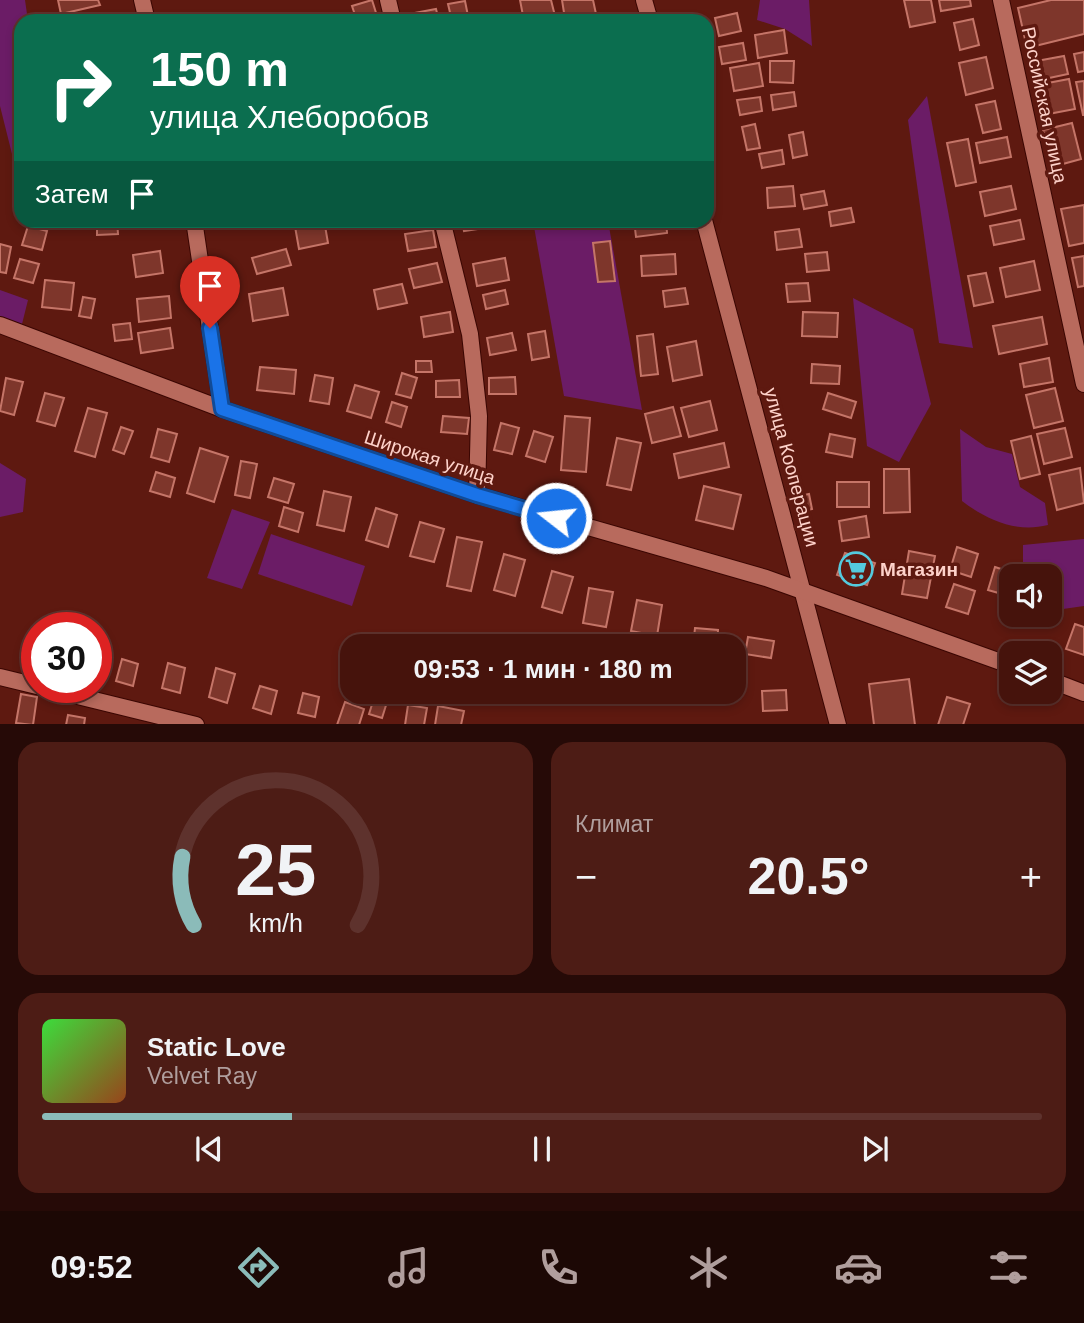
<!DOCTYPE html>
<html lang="ru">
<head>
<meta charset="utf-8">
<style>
  body { margin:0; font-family:Helvetica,sans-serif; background:#4d1c15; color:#f1f3f6; height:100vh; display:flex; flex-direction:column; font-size:26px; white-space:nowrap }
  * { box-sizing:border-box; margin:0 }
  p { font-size:23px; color:#b09e9d }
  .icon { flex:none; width:38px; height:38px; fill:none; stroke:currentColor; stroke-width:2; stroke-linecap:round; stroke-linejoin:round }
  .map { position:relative; height:724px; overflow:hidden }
  .panel { display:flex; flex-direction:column; gap:18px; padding:18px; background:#260a07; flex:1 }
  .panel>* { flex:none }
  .top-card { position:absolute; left:14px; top:14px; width:700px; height:214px; border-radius:21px; box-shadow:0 4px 10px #0003,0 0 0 2px #5e322d; background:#0b6e4f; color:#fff; overflow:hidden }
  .buttons { position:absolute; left:999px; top:564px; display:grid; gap:14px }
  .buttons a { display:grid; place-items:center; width:63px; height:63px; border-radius:14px; background:#46130c; box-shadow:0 4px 10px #0003,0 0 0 2px #5e322d; font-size:35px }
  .speed { position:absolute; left:21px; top:612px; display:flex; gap:14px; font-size:35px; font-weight:700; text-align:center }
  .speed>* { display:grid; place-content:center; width:91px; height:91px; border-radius:50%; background:#46130c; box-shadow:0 4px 10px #0003,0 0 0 2px #5e322d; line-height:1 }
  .speed .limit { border:10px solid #d22; background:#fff; color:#111 }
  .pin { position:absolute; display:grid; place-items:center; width:60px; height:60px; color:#fff; margin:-72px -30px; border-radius:50% 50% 50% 0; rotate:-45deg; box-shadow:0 0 7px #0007 }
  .pin .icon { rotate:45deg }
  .me { position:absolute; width:77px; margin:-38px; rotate:286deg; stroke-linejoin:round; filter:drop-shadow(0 0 5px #0008) }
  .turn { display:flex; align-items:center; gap:24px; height:147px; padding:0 21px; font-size:32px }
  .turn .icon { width:91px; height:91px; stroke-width:2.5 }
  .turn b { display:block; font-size:49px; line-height:60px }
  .then { display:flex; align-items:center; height:66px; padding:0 21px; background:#0003; gap:14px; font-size:26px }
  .big { font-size:52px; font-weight:600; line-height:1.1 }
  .panel .card { flex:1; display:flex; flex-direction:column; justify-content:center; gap:10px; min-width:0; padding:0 24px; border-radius:21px; background:#4d1c15 }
  .panel .dial { align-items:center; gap:0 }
  .dial svg { height:182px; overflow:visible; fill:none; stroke:#5e322d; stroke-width:7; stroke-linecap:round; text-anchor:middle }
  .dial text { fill:#f1f3f6; stroke:none }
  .song { display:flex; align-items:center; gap:21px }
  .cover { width:84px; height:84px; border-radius:10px; background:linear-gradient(135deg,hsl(120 70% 55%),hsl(20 70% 35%)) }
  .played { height:7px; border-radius:4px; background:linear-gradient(90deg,#8bbbb9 25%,#5e322d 25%) }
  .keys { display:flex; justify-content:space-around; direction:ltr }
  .heat { display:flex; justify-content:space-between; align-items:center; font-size:38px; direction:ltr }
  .panel .tiles { flex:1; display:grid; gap:18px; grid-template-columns:1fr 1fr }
  .card:last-child { grid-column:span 2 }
  .trip { position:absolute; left:340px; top:634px; width:406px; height:70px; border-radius:21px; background:#46130c; box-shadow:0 4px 10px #0003,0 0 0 2px #5e322d; font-weight:600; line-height:70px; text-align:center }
  .menu { display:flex; height:112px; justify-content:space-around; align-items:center; background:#1c0805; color:#b09e9d }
  .menu .icon { width:49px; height:49px }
  .menu .active { color:#8bbbb9 }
  .menu b { font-size:32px; color:#f1f3f6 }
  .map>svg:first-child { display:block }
</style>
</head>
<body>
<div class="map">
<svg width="1084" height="725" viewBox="0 0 1084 725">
  <rect width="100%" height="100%" fill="#5e1910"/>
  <!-- green -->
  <g fill="#6b1c66">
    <path d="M0 0H25L28 21H21V168L16 170 0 106Z"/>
    <path d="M760 0H809L812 46 785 29 757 20Z"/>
    <path d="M927 96 973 348 939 343 908 120Z"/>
    <path d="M533 221H608L642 410 564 396Z"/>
    <path d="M0 290 28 300 22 324 0 316Z"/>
    <path d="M853 298 913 329 931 404 899 462 867 446Z"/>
    <path d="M960 429 986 447 1012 454 1020 487 1045 503 1048 525C1016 533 987 520 962 501Z"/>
    <path d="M0 463 26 479 23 512 0 517Z"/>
    <path d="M232 509 270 522 242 589 207 578Z"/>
    <path d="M271 534 365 566 352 606 258 574Z"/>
    <path d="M1084 539V606L1056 610 1050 607V576H1023V545Z"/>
  </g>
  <!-- building -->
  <g fill="#7e362b" stroke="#c57568" stroke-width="2">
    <path d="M58 0H98L100 5 61 14Z"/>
    <path d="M372 0 377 16 357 21 352 6Z"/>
    <path d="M520 0H551L556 20 524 21Z"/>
    <path d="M562 0H593L596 14 565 19Z"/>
    <path d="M904 0H931L935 22 910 27Z"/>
    <path d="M939 0H970L971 6 941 11Z"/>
    <path d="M1051 0H1084V34L1027 48 1018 8Z"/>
    <path d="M465 1 469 21H452L448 4Z"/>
    <path d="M436 9 439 21H410L409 14Z"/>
    <path d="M737 13 741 31 719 36 715 18Z"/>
    <path d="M105 14 107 21H75Z"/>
    <path d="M973 19 979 45 960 50 954 23Z"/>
    <path d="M784 30 787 53 758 58 755 35Z"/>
    <path d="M743 43 746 60 722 64 719 47Z"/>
    <path d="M1084 52V71L1078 72 1074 54Z"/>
    <path d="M1064 56 1068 74 1035 81 1031 62Z"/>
    <path d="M986 57 993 88 966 95 959 63Z"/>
    <path d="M770 61H794L793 83 770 82Z"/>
    <path d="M759 63 763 86 734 91 730 68Z"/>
    <path d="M1069 79 1075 109 1043 115 1037 85Z"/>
    <path d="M1084 81V115H1083L1076 82Z"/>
    <path d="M794 92 796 106 773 110 771 95Z"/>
    <path d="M760 97 762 111 740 115 737 100Z"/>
    <path d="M995 101 1001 129 983 133 976 105Z"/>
    <path d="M1072 123 1081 159 1052 167 1043 130Z"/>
    <path d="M755 124 760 148 747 150 742 127Z"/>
    <path d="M803 132 807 155 793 158 789 135Z"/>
    <path d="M1007 137 1011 157 980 163 976 143Z"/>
    <path d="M968 139 976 182 956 186 947 143Z"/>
    <path d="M782 150 784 164 762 168 759 154Z"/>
    <path d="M793 186 795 206 768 208 767 188Z"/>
    <path d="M1011 186 1016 209 985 216 980 192Z"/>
    <path d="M824 191 827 205 804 209 801 195Z"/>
    <path d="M1084 205V243L1069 246 1061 209Z"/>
    <path d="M851 208 854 222 831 226 829 212Z"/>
    <path d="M97 220H117L118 234 97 235Z"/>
    <path d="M324 220 328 243 299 249 294 221Z"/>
    <path d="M462 220H484L485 228 464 231Z"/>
    <path d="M634 220H666L667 233 636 237Z"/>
    <path d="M1020 220 1024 239 994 245 990 226Z"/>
    <path d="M28 226 47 231 42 250 22 245Z"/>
    <path d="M799 229 802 247 777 250 775 232Z"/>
    <path d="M433 230 436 247 408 251 405 234Z"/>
    <path d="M610 241 615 281 598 282 593 243Z"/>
    <path d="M0 244 11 247 6 273 0 272Z"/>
    <path d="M286 249 291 265 257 274 252 258Z"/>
    <path d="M160 251 163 273 136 277 133 255Z"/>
    <path d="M827 252 829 270 807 272 805 254Z"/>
    <path d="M675 254 676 274 642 276 641 256Z"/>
    <path d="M1084 256V286L1078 287 1072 258Z"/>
    <path d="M505 258 509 280 477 286 473 264Z"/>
    <path d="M20 259 39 264 33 283 14 278Z"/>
    <path d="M1034 261 1040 290 1006 297 1000 268Z"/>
    <path d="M437 263 442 282 414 288 409 269Z"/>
    <path d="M986 273 993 302 974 306 968 276Z"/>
    <path d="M45 280 74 283 71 310 42 307Z"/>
    <path d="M808 283 810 301 788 302 786 284Z"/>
    <path d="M402 284 407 303 378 309 374 290Z"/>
    <path d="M283 288 288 315 253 321 249 294Z"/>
    <path d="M685 288 688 304 665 307 663 291Z"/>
    <path d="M505 290 508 304 486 309 483 295Z"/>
    <path d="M169 296 171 318 139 322 137 299Z"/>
    <path d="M83 297 95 299 91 318 79 316Z"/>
    <path d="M450 312 453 332 424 337 421 317Z"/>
    <path d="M803 312 838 313 837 337 802 336Z"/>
    <path d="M1042 317 1047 344 999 354 993 326Z"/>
    <path d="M130 323 132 339 115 341 113 325Z"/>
    <path d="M170 328 173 348 141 353 138 333Z"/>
    <path d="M545 331 549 357 532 360 528 334Z"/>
    <path d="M512 333 516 350 490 355 487 338Z"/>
    <path d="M653 334 658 374 641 376 637 336Z"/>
    <path d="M696 341 702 375 673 381 667 347Z"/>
    <path d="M1049 358 1053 382 1024 387 1020 364Z"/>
    <path d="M416 361H431L432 372H416Z"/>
    <path d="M812 364 840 366 839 384 811 383Z"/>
    <path d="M260 367 296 370 294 394 257 390Z"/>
    <path d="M402 373 417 378 411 398 396 394Z"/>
    <path d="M315 375 333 378 329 404 310 401Z"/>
    <path d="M515 377 516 394H489V378Z"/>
    <path d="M6 378 23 382 14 415 0 411Z"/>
    <path d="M459 380 460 397H436V381Z"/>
    <path d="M355 385 379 392 371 418 347 411Z"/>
    <path d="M1055 388 1063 421 1034 428 1026 395Z"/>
    <path d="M45 393 64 398 55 426 37 421Z"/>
    <path d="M828 393 856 402 851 418 823 409Z"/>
    <path d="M710 401 717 430 689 437 681 408Z"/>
    <path d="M392 402 407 407 401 427 386 422Z"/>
    <path d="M673 407 681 436 652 443 645 414Z"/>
    <path d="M88 408 107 413 95 457 75 451Z"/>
    <path d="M443 416 469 418 467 434 441 432Z"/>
    <path d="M565 416 590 418 586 472 561 470Z"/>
    <path d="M501 423 519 428 512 454 494 450Z"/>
    <path d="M121 427 133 431 124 454 113 450Z"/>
    <path d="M1065 428 1072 457 1044 464 1037 434Z"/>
    <path d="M158 429 177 434 169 462 151 457Z"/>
    <path d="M534 431 553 437 545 462 526 456Z"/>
    <path d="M830 434 855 439 852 457 826 452Z"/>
    <path d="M1031 436 1040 474 1020 479 1011 441Z"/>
    <path d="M617 438 641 443 631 490 607 485Z"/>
    <path d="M724 443 729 467 679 478 674 454Z"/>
    <path d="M200 448 228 457 214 502 187 493Z"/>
    <path d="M241 461 257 464 250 498 235 495Z"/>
    <path d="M1080 468 1084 503 1057 510 1049 475Z"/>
    <path d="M884 469H909L910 512 884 513Z"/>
    <path d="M156 472 175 478 170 497 150 491Z"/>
    <path d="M274 478 294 484 288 503 268 497Z"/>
    <rect x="837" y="482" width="32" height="25"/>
    <path d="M704 486 741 495 733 529 696 520Z"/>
    <path d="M324 491 351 497 344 531 317 525Z"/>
    <path d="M809 494 812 509 804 511 800 496Z"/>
    <path d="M284 507 303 513 298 532 279 526Z"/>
    <path d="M376 508 397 515 388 547 366 540Z"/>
    <path d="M866 516 869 537 842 541 839 521Z"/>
    <path d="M420 522 444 529 434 562 410 556Z"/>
    <path d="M457 537 482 542 471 591 447 586Z"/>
    <path d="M957 547 978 554 971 577 950 570Z"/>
    <path d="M909 551 935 556 927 598 902 594Z"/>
    <path d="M845 553 875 563 867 585 837 575Z"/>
    <path d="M504 554 525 560 515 596 494 590Z"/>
    <path d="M995 567 1016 574 1012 576 1009 596 988 590Z"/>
    <path d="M552 571 573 577 562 613 542 607Z"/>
    <path d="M954 584 975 591 968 614 946 607Z"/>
    <path d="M589 588 613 592 606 627 583 623Z"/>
    <path d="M637 600 662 605 657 636 631 631Z"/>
    <path d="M1030 614H1043L1040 627 1028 624Z"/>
    <path d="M1075 624 1084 627V655L1066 649Z"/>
    <path d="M695 628 718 630 717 646H693Z"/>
    <path d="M748 637 774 641 771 658 745 654Z"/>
    <path d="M640 641 671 644V646H640Z"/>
    <path d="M122 659 138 664 133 686 116 681Z"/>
    <path d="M168 663 185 668 180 693 162 688Z"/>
    <path d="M216 668 235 674 227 703 209 697Z"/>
    <path d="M909 679 915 725H874L869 684Z"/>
    <path d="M260 686 277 691 271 714 253 708Z"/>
    <path d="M786 690 787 710 763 711 762 691Z"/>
    <path d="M303 693 319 697 315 717 298 713Z"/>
    <path d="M21 694 37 697 33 725 16 723Z"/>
    <path d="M375 695 388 699 382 718 369 714Z"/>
    <path d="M947 697 970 704 963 725H938Z"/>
    <path d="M345 702 364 709 359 725H337Z"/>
    <path d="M408 705 427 708 424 725H405Z"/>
    <path d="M438 706 464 711 461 725H435Z"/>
    <path d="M68 715 85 718 84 725H66Z"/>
  </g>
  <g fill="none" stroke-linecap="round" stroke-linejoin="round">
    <defs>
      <g id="minor">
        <path d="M142 0 147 21"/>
        <path d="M388 0 393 21"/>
        <path d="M644 0 650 21"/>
        <path d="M1001 0 1084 384"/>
        <path d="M194 220 222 409"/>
        <path d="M442 220 470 334 479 416 477 495"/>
        <path d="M704 220 838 725"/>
        <path d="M0 325 222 409 477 495 766 578 1012 666"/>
        <path d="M0 677 37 686"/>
        <path d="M1050 680 1084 693"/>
        <path d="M45 688 196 725"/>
      </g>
    </defs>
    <!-- minor casing -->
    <use href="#minor" stroke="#3a0602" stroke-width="18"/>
    <!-- minor -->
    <use href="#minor" stroke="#b86a5d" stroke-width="16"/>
  </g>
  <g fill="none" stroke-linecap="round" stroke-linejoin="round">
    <defs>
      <path id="route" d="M210 328 222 409 477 495 556 518"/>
    </defs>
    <!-- route casing -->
    <use href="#route" stroke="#114b97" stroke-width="18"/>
    <!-- route -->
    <use href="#route" stroke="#1a73e8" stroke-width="12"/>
  </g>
  <!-- icons -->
  <defs>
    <symbol id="supermarket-ring" viewBox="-11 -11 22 22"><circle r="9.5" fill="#5e1910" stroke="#54cade" stroke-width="1.5"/><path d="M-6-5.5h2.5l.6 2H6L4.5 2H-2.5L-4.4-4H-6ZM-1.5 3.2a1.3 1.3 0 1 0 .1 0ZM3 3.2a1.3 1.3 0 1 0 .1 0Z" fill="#54cade"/></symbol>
  </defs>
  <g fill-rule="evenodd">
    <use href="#supermarket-ring" x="837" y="550" width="38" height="38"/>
  </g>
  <g text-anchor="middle" stroke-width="7" stroke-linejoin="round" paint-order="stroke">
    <!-- street labels -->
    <g font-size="19" fill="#fed2ca" stroke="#5e1910">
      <text transform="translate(1045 105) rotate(78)" y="7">Российская улица</text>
      <text transform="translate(430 457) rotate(18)" y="7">Широкая улица</text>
      <text transform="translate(792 467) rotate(75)" y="7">улица Кооперации</text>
    </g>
    <!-- poi labels -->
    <g font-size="19" font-weight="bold" fill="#fed2ca" stroke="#5e1910" text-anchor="start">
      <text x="880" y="576">Магазин</text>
    </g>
  </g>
</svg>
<div class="buttons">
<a><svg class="icon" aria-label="sound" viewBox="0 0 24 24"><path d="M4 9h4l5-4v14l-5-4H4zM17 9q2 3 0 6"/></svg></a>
<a><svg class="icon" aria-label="layers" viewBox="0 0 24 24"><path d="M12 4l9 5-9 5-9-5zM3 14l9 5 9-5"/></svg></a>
</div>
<div class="speed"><div class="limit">30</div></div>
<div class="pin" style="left:210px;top:328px;background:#d93025"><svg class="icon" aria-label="arrive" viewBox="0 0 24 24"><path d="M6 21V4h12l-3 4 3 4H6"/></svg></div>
<svg class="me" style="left:556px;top:518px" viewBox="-20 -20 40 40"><circle r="17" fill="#1a73e8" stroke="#fff" stroke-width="3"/><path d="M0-11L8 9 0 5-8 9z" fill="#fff"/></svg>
<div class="trip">09:53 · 1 мин · 180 m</div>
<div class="top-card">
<div class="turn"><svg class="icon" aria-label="right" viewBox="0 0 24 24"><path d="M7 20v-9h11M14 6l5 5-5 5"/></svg><div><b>150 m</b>улица Хлеборобов</div></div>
<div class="then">Затем<svg class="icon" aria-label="arrive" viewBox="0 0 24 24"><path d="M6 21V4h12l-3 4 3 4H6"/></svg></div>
</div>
</div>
<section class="panel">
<div class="tiles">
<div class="card dial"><svg viewBox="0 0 100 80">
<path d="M14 69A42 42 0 1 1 86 69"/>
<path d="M14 69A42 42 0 0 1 9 39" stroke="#8bbbb9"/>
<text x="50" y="56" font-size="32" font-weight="700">25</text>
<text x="50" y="72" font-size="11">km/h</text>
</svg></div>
<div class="card"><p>Климат</p>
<div class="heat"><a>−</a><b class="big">20.5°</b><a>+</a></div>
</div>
<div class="card">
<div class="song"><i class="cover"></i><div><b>Static Love</b><p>Velvet Ray</p></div></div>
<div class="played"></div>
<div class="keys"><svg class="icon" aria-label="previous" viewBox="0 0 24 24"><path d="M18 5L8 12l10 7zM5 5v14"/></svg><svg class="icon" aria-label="pause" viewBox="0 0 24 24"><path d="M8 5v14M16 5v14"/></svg><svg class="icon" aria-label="next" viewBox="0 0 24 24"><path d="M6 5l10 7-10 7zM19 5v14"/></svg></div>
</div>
</div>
</section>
<nav class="menu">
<b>09:52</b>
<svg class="icon active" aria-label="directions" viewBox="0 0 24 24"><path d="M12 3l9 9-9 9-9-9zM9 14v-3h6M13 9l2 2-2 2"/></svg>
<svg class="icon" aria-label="music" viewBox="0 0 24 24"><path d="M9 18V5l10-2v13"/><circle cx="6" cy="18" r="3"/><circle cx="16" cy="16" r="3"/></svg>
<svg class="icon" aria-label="phone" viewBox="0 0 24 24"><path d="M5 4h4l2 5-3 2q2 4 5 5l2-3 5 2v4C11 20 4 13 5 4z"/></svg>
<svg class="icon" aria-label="climate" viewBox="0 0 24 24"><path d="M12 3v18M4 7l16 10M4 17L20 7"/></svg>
<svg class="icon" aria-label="car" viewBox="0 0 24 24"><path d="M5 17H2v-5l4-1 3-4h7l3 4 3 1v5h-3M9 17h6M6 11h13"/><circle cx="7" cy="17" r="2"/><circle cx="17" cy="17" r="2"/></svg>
<svg class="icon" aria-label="filters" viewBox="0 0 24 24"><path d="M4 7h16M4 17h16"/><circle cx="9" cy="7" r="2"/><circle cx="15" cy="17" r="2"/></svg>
</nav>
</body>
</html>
